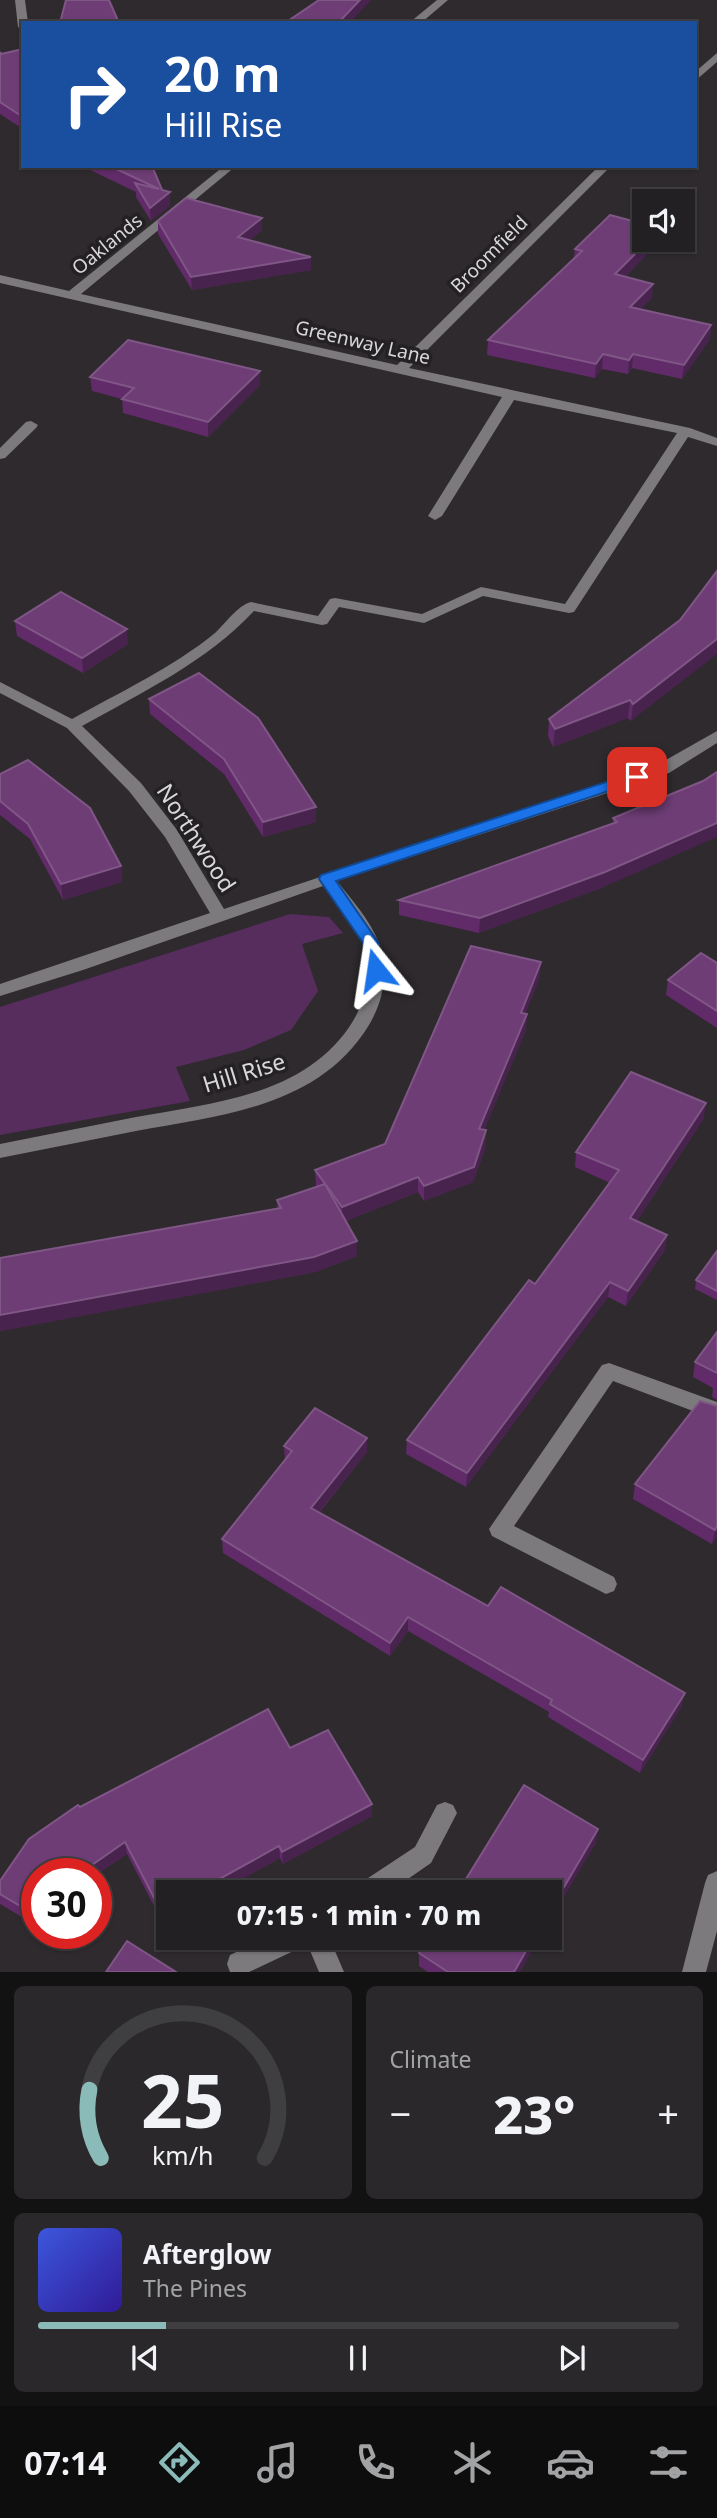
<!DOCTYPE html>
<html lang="en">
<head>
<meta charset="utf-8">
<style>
  body { margin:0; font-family:"Noto Sans",sans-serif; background:#2a282a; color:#f1f3f6; height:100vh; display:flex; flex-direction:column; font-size:26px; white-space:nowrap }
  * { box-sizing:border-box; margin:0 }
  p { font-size:23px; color:#a2a3a5 }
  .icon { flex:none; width:38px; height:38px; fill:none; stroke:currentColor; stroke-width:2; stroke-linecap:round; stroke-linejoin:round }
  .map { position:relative; height:1972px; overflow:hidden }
  .side { display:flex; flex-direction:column; gap:14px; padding:14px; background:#131213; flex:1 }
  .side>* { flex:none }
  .hud { position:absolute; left:21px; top:21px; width:676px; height:147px; border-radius:0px; box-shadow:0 2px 5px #0004,0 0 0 2px #3f3e40; background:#1a4fa0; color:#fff; overflow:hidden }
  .tools { position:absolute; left:632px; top:189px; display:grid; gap:14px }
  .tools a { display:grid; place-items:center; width:63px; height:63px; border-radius:0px; background:#222022; box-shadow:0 2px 5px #0004,0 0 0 2px #3f3e40; font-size:35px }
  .speed { position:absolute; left:21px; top:1858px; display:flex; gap:14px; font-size:35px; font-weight:700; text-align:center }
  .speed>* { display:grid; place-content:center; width:91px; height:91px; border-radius:50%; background:#222022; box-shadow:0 2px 5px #0004,0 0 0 2px #3f3e40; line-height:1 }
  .speed .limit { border:10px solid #d22; background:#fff; color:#111 }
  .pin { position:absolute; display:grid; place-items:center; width:60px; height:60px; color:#fff; margin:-30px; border-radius:14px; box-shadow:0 4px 10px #0006 }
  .me { position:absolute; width:77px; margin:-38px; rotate:345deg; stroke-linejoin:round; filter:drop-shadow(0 0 5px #0008) }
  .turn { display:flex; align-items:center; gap:24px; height:147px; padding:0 28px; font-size:32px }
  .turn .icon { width:91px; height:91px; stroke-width:2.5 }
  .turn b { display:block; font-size:49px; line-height:60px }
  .big { font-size:52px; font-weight:800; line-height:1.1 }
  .side .card { flex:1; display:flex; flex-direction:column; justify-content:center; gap:10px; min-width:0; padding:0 24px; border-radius:10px; background:#2a282a }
  .side .dial { align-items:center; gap:0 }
  .dial svg { height:182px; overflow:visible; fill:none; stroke:#3f3e40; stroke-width:7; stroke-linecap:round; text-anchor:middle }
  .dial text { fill:#f1f3f6; stroke:none }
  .song { display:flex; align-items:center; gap:21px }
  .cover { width:84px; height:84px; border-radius:10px; background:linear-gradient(135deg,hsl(230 70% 55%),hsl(250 70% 35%)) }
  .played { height:7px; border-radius:4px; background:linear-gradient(90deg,#8bbbb9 20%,#3f3e40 20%) }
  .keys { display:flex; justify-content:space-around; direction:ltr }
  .heat { display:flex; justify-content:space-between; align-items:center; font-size:38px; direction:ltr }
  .side .tiles { flex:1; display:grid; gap:14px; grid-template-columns:1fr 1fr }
  .card:last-child { grid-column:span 2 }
  .trip { position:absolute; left:156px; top:1880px; width:406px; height:70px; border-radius:0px; background:#222022; box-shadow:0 2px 5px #0004,0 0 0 2px #3f3e40; font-weight:800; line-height:70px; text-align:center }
  .menu { display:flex; height:112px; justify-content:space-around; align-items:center; background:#0e0d0e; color:#a2a3a5 }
  .menu .icon { width:49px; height:49px }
  .menu .on { color:#8bbbb9 }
  .menu b { font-size:32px; color:#f1f3f6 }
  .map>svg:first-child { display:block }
</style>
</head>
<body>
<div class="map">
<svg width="717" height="1972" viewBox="0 0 717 1972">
  <rect width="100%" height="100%" fill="#2e2a2e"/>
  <!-- green -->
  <path fill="#572d5e" d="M290 914 329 917 343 933 302 944 318 991 291 1030 244 1050 176 1067 190 1101 0 1135V1007Z"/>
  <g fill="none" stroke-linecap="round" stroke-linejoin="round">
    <!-- minor -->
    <g fill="#7c7a7c" fill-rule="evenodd">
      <path d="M15 0H25L28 23H23V30L18 27Z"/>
      <path d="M437 0H448L421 23H409Z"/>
      <path d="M717 53V62L695 81V72Z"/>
      <path d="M224 166H236L81 294 397 365 599 166H611L409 368 690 428 717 438V446L688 437 574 612 569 613 483 596 424 623 339 607 327 624 322 625 254 611C206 662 143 692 82 726L141 783 177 830 224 909 657 765 717 731V743L669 773 337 881C352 900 370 920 379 943 389 970 384 1000 369 1025 319 1107 222 1115 136 1131 91 1140 45 1149 0 1158V1144C45 1135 91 1126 136 1117 214 1103 308 1095 353 1021 367 998 371 968 362 943 354 922 336 904 323 886L83 970 0 996V984L210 913 165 837 129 791 67 728 0 693V682L72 719C120 692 172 668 215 633 225 624 238 605 251 602L318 616 330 599 335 598 422 614 481 587 565 604 677 433 514 400 442 516 435 520 428 516 502 397 0 283V275L69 291Z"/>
      <path d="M31 421 38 425 36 428 5 458 0 459V448L26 422Z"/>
      <path d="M609 1363 717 1402V1420L613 1381 514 1526 614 1577 617 1584 614 1591 606 1594 492 1536 489 1529 602 1365Z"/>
      <path d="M445 1802 453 1805 457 1813 431 1863 389 1892H356L359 1884 415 1847 437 1805Z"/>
      <path d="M717 1871V1931L706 1972H682L705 1883 708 1875Z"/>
      <path d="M268 1937H329L344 1972H319L306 1941 304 1946 249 1972H230L227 1964 230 1955Z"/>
    </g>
  </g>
  <!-- wall -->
  <g fill="#612b69">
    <path d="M23 49V129L0 114V52L1 54Z"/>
    <path d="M82 166H152L162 190 170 192V206L151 221 136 197V192Z"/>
    <path d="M158 221 262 230 250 240 311 257V270L192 290 158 234Z"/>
    <path d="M659 242 625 277 652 298 640 309 711 325 710 339 682 379 632 368 628 374 602 369 595 378 487 355 488 340 574 258 575 249Z"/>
    <path d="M90 377 260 385 208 437 123 413 122 399 92 391Z"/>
    <path d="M680 620 631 721 628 718 553 747 548 736 549 719Z"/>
    <path d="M15 621 128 644 83 673 17 636Z"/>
    <path d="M149 699 316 822 263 837 224 774 150 714Z"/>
    <path d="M0 774 121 866 122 882 63 900 30 839 0 815Z"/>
    <path d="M703 781 604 887 479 933 399 915V900L613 823V818Z"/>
    <path d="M717 963V1028L666 995 668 980Z"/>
    <path d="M540 977 525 1014 526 1030 484 1130 486 1146 473 1182 424 1201 418 1192 346 1221 357 1256 315 1272 0 1331V1258L277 1209V1200L316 1187 315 1170 385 1144Z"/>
    <path d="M704 1118 637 1221 667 1235 665 1250 626 1306 608 1297 466 1487 406 1454 407 1440 535 1284 610 1183 575 1167 576 1152Z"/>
    <path d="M717 1251V1300L695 1289 696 1280Z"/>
    <path d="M717 1332V1400L712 1397 713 1388 693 1377 695 1362Z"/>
    <path d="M717 1406V1537L712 1544 633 1499 635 1484Z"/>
    <path d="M284 1446 367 1452 319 1513 488 1606 682 1706 640 1773 548 1717 549 1712 408 1631 390 1656 223 1553 222 1539 285 1460Z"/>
    <path d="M290 1748 372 1816 283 1864 280 1858 163 1923 127 1854 96 1875V1874H37V1926L0 1904V1881L80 1807Z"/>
    <path d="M419 1953 520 1972H428L419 1966Z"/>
  </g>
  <!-- shaded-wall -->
  <g fill="#47234d">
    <path d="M360 0H371L350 23H338Z"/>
    <path d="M170 192V206L151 221 150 208Z"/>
    <path d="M262 218V230L239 249 238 237Z"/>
    <path d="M649 240H659V242L614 288 615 274Z"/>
    <path d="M311 257V270L192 290 191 277Z"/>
    <path d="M653 284 652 298 629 321 630 307Z"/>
    <path d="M711 325 710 339 682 379 684 365Z"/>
    <path d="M603 354 602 369 595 378 596 364Z"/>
    <path d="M633 354 632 368 628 374 629 360Z"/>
    <path d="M260 371V385L208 437V422Z"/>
    <path d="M127 629 128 644 83 673 82 658Z"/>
    <path d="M717 639V654L631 721 633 704Z"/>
    <path d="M630 700 628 718 553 747 555 729Z"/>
    <path d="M316 807V822L263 837V822Z"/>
    <path d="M717 823V837L604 887 479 933 480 918Z"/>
    <path d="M121 866 122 882 63 900 61 884Z"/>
    <path d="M541 962 540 977 520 1028 521 1013Z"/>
    <path d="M527 1014 526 1030 478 1144 479 1129Z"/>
    <path d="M706 1103 704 1118 629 1233 630 1218Z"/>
    <path d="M486 1130V1146L473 1182 424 1201V1186Z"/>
    <path d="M418 1177V1192L343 1222 342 1207Z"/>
    <path d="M667 1235 665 1250 626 1306 628 1291Z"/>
    <path d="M357 1241V1256L315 1272 0 1331V1315Z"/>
    <path d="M610 1282 608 1297 466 1487 467 1473Z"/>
    <path d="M367 1438V1452L311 1522V1508Z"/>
    <path d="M717 1526V1537L712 1544 715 1530Z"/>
    <path d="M408 1617V1631L390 1656V1643Z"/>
    <path d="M685 1693 682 1706 640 1773 643 1760Z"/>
    <path d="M372 1804V1816L283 1864 282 1852Z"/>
    <path d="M598 1829 596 1843 550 1921V1911Z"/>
    <path d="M125 1842 127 1854 96 1875V1874H79Z"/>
    <path d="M279 1846 280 1858 219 1892H196Z"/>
    <path d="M168 1907V1920L163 1923 161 1911Z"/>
    <path d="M534 1937H540L520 1972H514Z"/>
  </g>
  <!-- building -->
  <g fill="#6e3d76" stroke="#7f5685" stroke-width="2">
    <path d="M66 0H109L119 23H60Z"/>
    <path d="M319 0H360L338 23H285Z"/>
    <path d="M23 49V117L0 102V52L1 54Z"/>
    <path d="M110 166H152L162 190 170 192 150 208 135 183 159 189Z"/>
    <path d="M186 198 262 218 238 237 311 257 191 277 158 221Z"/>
    <path d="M610 215 644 224V240H649L615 274 653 284 630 307 711 325 684 365 633 354 629 360 603 354 596 364 488 340 582 251 575 249Z"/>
    <path d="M128 340 260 371 208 422 122 399 134 388 90 377Z"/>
    <path d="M717 571V639L633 704 630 700 555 729 549 719 680 620Z"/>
    <path d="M61 592 127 629 82 658 15 621Z"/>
    <path d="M199 673 258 718 316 807 263 822 224 759 149 699Z"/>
    <path d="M28 760 90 808 121 866 61 884 28 824 0 801V774Z"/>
    <path d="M717 772V823L605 872 480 918 399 900 617 822 613 818 703 781Z"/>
    <path d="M471 946 541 962 521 1013 527 1014 479 1129 486 1130 474 1167 424 1186 418 1177 342 1207 315 1170 385 1144Z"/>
    <path d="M701 953 717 963V1011L668 980Z"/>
    <path d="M631 1072 706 1103 630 1218 667 1235 628 1291 610 1282 467 1473 407 1440 529 1280 535 1284 619 1170 576 1152Z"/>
    <path d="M325 1184 357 1241 314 1257 0 1315V1258L281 1208 277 1200Z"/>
    <path d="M717 1251V1291L696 1280Z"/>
    <path d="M717 1332V1373L695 1362Z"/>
    <path d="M700 1401 717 1406V1526L715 1530 635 1484Z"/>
    <path d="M315 1408 367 1438 311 1508 488 1606 501 1587 685 1693 643 1760 550 1704 552 1700 408 1617 390 1643 222 1539 292 1451 284 1446Z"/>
    <path d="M268 1709 290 1748 328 1730 372 1804 282 1852 279 1846 196 1892H168V1907L161 1911 125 1842 79 1874H37V1916L0 1894V1881L29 1839 78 1805 80 1807Z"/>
    <path d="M524 1785 598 1829 550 1911V1892H458Z"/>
    <path d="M429 1937H534L514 1972H448L419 1953Z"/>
    <path d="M127 1941 176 1972H106Z"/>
  </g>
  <!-- route -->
  <path fill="#1a73e8" stroke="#114b97" stroke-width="2" d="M637 772 644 777 642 780 336 881 378 942 383 970 381 974H370L363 943 319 879 321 875Z"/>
  <g text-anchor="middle" stroke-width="7" stroke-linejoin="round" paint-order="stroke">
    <!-- far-street labels -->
    <g font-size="19" fill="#dad7da" stroke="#242125">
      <text transform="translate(107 244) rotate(-39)" y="7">Oaklands</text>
      <text transform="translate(489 254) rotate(-45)" y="7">Broomfield</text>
      <text transform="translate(363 342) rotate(13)" y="7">Greenway Lane</text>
    </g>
    <!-- street labels -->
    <g font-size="23" fill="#dad7da" stroke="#242125">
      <text transform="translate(196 838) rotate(57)" y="8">Northwood</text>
      <text transform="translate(244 1073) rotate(-17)" y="8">Hill Rise</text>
    </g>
  </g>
</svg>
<div class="tools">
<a><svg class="icon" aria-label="sound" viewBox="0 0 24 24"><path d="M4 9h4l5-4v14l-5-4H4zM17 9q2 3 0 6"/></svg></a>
</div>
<div class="speed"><div class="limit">30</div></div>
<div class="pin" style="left:637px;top:777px;background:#d93025"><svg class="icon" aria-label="arrive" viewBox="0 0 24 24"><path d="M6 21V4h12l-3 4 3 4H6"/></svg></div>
<svg class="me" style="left:376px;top:970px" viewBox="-20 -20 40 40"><path d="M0-17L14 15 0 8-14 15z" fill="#1a73e8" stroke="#fff" stroke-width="4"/></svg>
<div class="trip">07:15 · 1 min · 70 m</div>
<div class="hud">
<div class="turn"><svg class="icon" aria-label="right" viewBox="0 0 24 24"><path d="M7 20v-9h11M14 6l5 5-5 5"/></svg><div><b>20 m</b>Hill Rise</div></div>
</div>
</div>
<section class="side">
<div class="tiles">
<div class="card dial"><svg viewBox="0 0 100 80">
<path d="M14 69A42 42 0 1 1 86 69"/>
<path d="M14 69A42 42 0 0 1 9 39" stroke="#8bbbb9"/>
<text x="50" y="56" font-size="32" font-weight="700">25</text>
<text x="50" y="72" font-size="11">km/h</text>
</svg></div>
<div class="card"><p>Climate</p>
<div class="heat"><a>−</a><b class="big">23°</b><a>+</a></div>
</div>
<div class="card">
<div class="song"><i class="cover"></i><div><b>Afterglow</b><p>The Pines</p></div></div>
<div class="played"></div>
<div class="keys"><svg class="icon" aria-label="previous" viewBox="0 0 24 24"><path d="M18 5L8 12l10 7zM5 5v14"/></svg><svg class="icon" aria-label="pause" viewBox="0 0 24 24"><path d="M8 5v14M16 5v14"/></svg><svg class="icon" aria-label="next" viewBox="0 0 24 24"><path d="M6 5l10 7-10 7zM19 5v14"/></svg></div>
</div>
</div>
</section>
<nav class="menu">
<b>07:14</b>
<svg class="icon on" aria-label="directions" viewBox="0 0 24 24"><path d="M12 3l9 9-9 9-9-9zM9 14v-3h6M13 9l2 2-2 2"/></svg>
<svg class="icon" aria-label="music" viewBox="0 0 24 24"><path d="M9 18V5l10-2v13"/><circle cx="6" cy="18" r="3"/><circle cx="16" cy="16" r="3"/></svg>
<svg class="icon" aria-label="phone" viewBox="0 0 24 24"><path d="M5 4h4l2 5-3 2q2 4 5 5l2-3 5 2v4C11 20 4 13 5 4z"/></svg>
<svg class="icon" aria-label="climate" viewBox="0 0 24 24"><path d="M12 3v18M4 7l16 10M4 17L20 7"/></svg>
<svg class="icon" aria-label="car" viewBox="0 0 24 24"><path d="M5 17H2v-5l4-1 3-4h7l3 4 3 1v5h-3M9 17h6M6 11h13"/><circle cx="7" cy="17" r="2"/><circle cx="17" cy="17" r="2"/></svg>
<svg class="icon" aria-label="filters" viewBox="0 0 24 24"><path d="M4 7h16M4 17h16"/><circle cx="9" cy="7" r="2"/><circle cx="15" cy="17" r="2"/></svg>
</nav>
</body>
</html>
